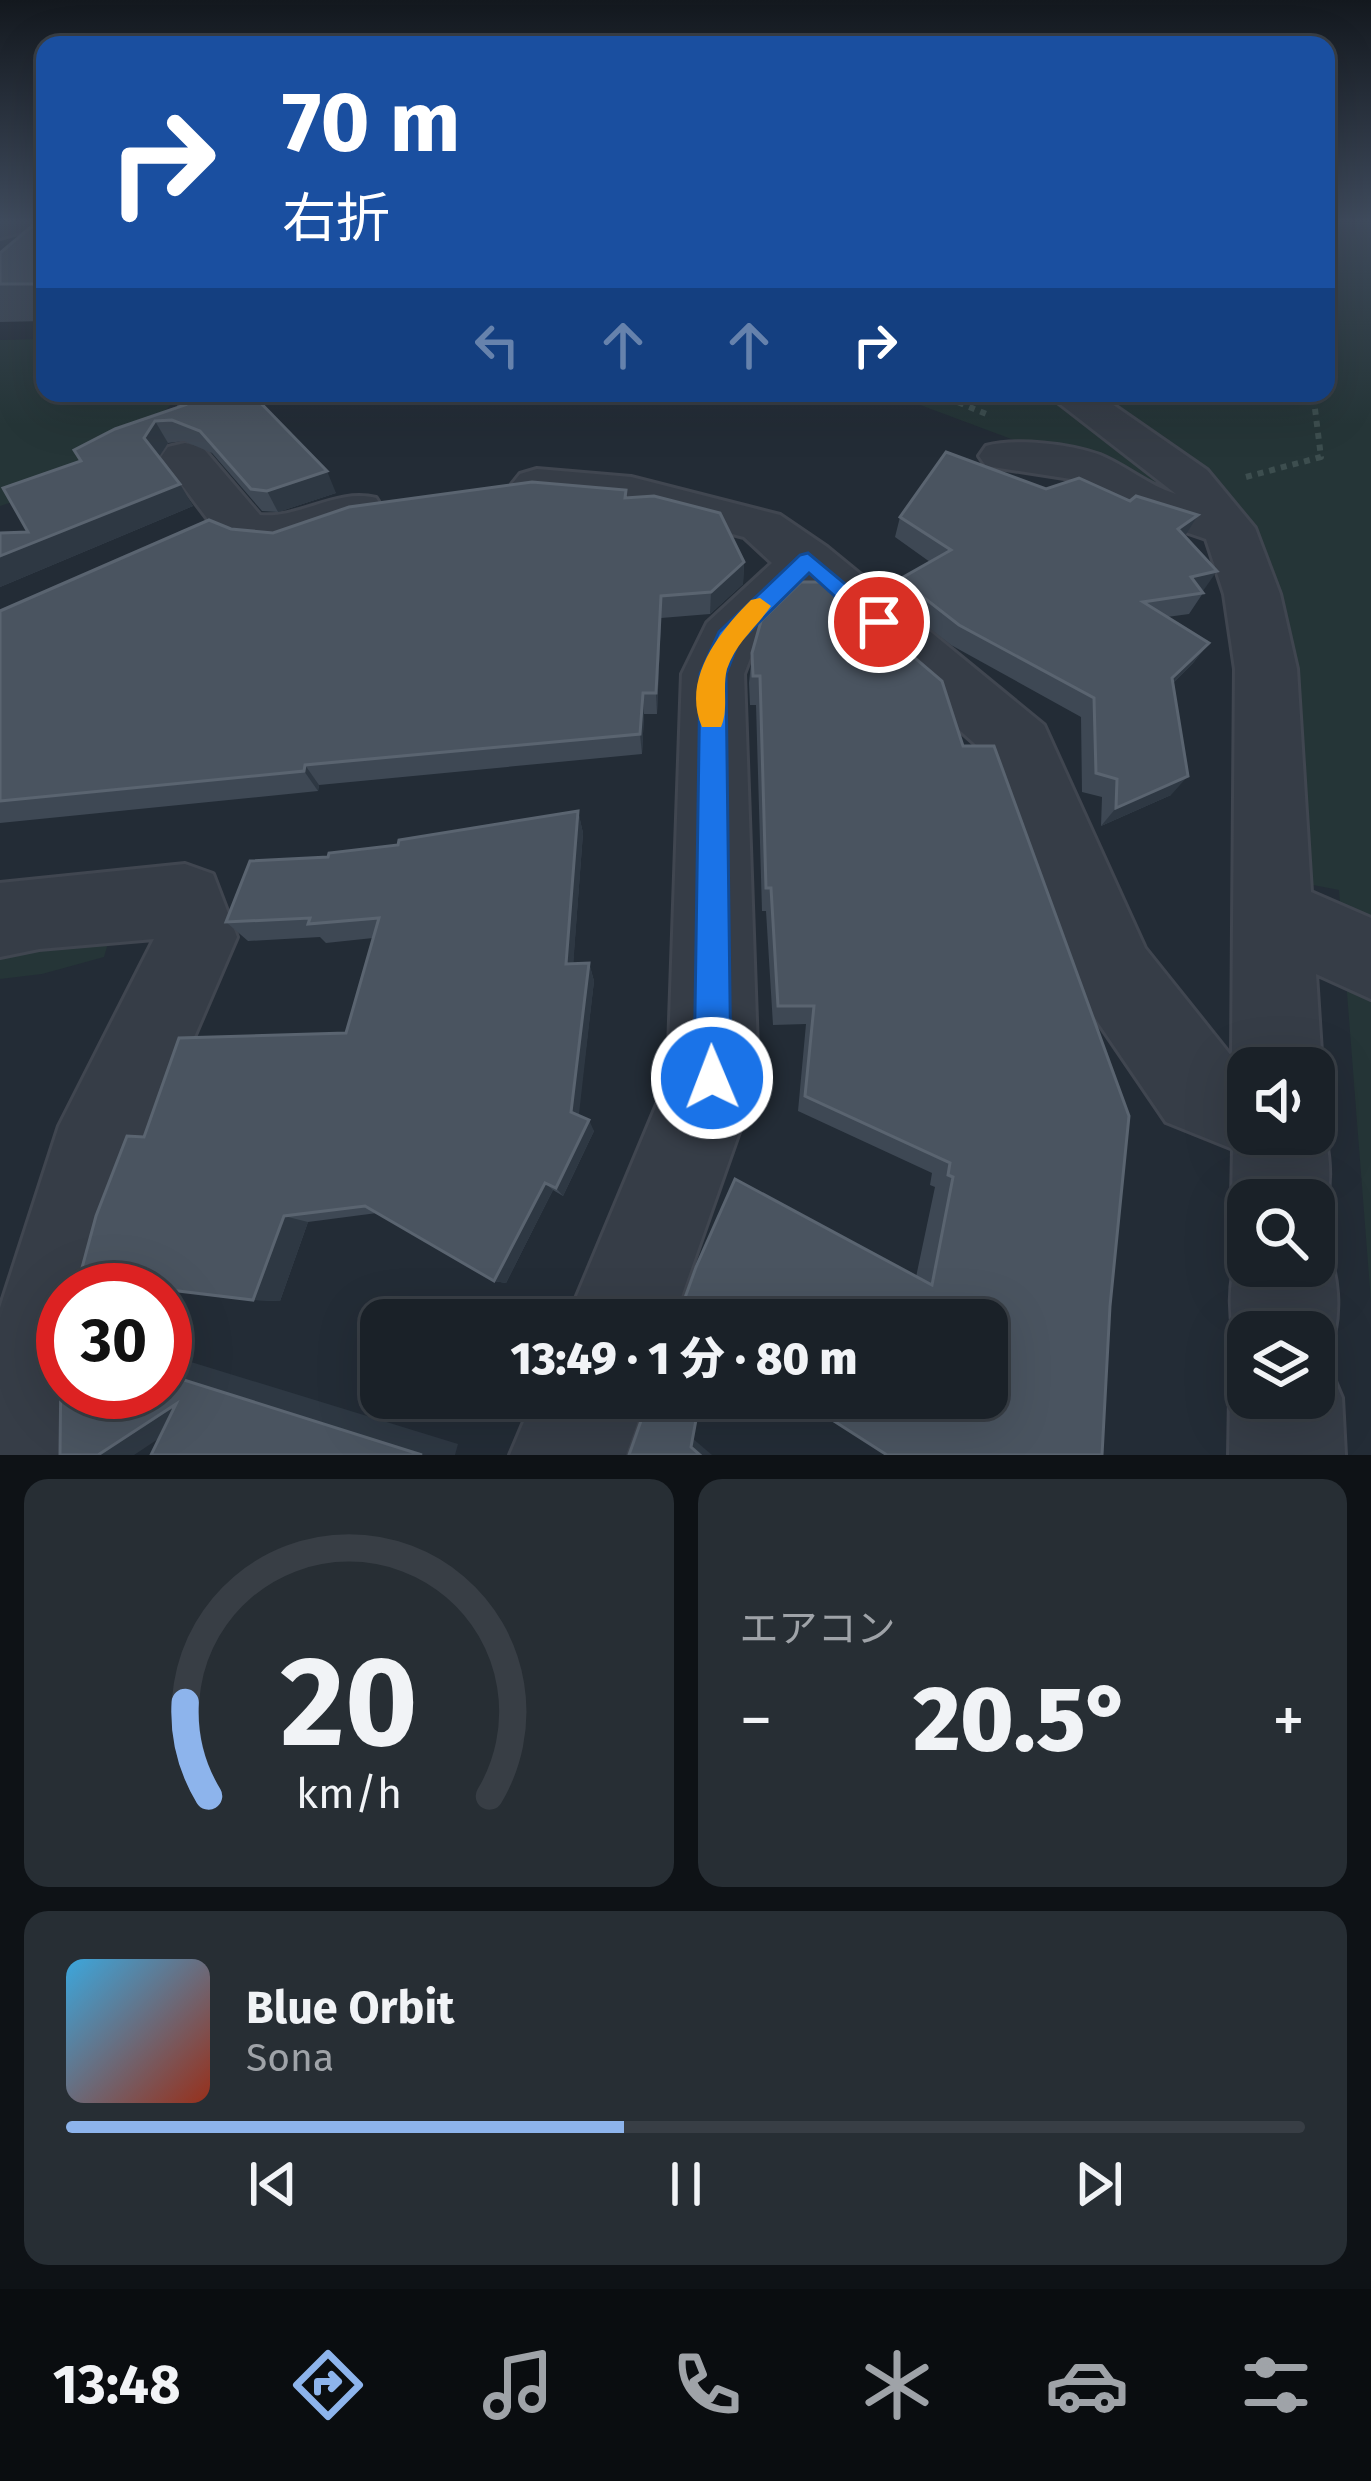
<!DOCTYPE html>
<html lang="ja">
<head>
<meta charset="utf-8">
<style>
  body { margin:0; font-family:"Fira Sans","Noto Sans JP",sans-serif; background:#272e34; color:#f1f3f6; height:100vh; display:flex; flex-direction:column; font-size:45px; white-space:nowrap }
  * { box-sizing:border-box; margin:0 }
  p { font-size:39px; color:#9fa3a8 }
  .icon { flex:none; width:66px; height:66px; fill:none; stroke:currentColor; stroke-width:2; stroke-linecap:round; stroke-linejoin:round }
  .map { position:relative; height:1455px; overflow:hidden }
  .side { display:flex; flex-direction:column; gap:24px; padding:24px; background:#0e1216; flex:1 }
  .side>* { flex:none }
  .guide { position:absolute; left:36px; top:36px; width:1299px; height:366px; border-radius:24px; box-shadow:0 12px 48px #0002,0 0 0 3px #383e45; background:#1a4fa0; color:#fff; overflow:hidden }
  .tools { position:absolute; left:1227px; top:1047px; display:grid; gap:24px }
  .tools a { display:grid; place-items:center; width:108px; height:108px; border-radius:24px; background:#1a2128; box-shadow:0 12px 48px #0002,0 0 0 3px #383e45; font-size:60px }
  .speed { position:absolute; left:36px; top:1263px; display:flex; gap:24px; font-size:60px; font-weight:700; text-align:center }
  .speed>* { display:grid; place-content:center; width:156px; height:156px; border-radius:50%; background:#1a2128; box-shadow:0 12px 48px #0002,0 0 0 3px #383e45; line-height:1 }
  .speed .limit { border:18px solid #d22; background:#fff; color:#111 }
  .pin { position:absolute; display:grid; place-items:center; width:102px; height:102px; color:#fff; margin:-51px; border:6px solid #fff; border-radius:50%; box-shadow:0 3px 12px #0007 }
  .me { position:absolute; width:132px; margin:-66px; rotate:359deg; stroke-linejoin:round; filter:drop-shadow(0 0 9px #0008) }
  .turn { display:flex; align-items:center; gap:42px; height:252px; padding:0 48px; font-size:54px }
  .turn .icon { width:156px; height:156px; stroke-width:2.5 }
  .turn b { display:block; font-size:84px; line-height:102px }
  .lanes { display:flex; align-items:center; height:114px; padding:0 48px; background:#0003; justify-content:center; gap:60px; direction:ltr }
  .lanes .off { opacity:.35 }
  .big { font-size:90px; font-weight:800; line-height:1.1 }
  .side .widget { flex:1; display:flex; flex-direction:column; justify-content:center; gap:18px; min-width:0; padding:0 42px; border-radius:24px; background:#272e34 }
  .side .dial { align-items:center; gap:0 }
  .dial svg { height:312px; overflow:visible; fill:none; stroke:#383e45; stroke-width:7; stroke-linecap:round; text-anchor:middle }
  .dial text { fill:#f1f3f6; stroke:none }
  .song { display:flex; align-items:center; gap:36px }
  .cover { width:144px; height:144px; border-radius:18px; background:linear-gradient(135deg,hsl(200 70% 55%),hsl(10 70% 35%)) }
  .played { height:12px; border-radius:6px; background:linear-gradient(90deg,#8db4ec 45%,#383e45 45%) }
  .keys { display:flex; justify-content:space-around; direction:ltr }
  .heat { display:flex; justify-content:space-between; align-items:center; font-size:66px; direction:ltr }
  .side .tiles { flex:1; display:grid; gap:24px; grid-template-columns:1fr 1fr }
  .widget:last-child { grid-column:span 2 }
  .trip { position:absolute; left:360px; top:1299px; width:648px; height:120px; border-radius:24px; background:#1a2128; box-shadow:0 12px 48px #0002,0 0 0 3px #383e45; font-weight:800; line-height:120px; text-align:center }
  .menu { display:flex; height:192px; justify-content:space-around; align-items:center; background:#0a0d10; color:#9fa3a8 }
  .menu .icon { width:84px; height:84px }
  .menu .active { color:#8db4ec }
  .menu b { font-size:54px; color:#f1f3f6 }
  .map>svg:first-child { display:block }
</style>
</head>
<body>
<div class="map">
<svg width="1371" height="1455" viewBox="0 0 1371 1455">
  <rect width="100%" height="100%" fill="#232c36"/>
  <!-- green -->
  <g fill="#253537">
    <path d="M1326 221H1371V1302L1339 890 1313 885 1289 671 1245 532 1132 484 888 393H1326Z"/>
    <path d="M45 339V393H184L128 444 37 494 0 506V340Z"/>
    <path d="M111 933 104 957 42 974 0 979V934Z"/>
  </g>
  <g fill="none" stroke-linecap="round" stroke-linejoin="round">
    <defs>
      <g id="minor">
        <path d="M0 221H39L35 228 0 238Z"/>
        <path d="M1046 393H1096L1207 470 1255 528 1280 594 1297 669 1311 892 1371 918V999L1316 974 1322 1068 1314 1087V1068H1248V1134H1314V1103C1331 1145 1336 1187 1318 1229 1340 1269 1344 1317 1326 1360L1342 1398 1345 1455H1229L1230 1398 1244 1365C1225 1320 1227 1277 1245 1233L1232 1200 1233 1149 1166 1122 1087 1006 992 759 807 594 754 648 744 674 758 1078 673 1320H567L668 1078 682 674 707 623 772 563 744 537 629 507 520 494 512 484 520 474 537 469 631 477 780 515 827 547 1044 725 1145 948 1232 1057 1235 669 1224 594 1206 539 1112 507 1071 479 986 466 979 456 986 446C1016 438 1070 444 1100 455 1127 466 1147 485 1176 494ZM1248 1200H1314V1266H1248ZM1248 1332H1314V1398H1248Z"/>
        <path d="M185 443 202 447 260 515C300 519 336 488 376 498L383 509 376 520 283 551 225 542 161 457 168 447Z"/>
        <path d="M185 864 213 874 237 937 140 1163 110 1290H63V1392H86L80 1419 83 1455H0V1308L59 1126 154 939 39 949 0 957V883Z"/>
        <path d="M534 1398H646L626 1455H510Z"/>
      </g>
    </defs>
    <!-- minor casing -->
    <use href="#minor" stroke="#404650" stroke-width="6"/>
    <!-- path -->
    <g stroke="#3d4e4f" stroke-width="6" stroke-dasharray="6 6" stroke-linecap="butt">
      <path d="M936 393 991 416"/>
      <path d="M1246 477 1321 457 1313 393"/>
    </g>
    <!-- minor -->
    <use href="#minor" fill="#363d47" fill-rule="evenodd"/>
  </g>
  <!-- wall -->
  <g fill="#3e4854">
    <path d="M45 221V321L0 322V253Z"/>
    <path d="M170 393H251L336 493 278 512 262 511 212 453 184 441 168 443 159 457 193 506 0 587V533L28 532 81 461 178 407Z"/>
    <path d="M1046 489 1185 536 1203 593 1189 614 1167 617 1209 643 1193 663 1173 683 1171 795 1101 826 1102 797 1082 792 1081 717 951 645 894 600 900 579 930 562 895 537 900 517Z"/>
    <path d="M626 490V498L744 562 743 584 710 614 661 618 657 714H644L642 754 319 785 318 791 0 823V611L231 529 273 533Z"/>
    <path d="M752 653 1110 1306 1102 1455H885L916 1277 935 1187 930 1185 932 1173 798 1111 806 1024 773 1025 766 911H762L756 705H750L749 683Z"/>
    <path d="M578 811 583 833 573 964 589 963 594 981 578 1115 594 1131 563 1196 553 1190 506 1283 494 1281 377 1213 308 1222 280 1301 253 1300 144 1137 346 1033 373 938 326 943 320 937 248 941 226 922 328 857Z"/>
  </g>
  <!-- shaded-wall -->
  <g fill="#2e3843">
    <path d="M155 421 168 443 157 460 144 438Z"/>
    <path d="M327 471 336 493 278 512 267 491Z"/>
    <path d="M180 484 193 506 0 587V556Z"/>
    <path d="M1198 515 1185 536 1178 529Z"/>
    <path d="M744 562 743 584 710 614 711 592Z"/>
    <path d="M1217 571 1203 591 1191 577Z"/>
    <path d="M661 596V618L657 714 656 693Z"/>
    <path d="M1209 643 1193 663 1157 698 1172 678Z"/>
    <path d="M643 693 644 714 642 754 640 734Z"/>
    <path d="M305 765 319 785 318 791 304 771Z"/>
    <path d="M1188 776 1171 795 1101 826 1116 808Z"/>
    <path d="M578 811 583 833 572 981 566 964Z"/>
    <path d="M589 963 594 981 578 1123 571 1112Z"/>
    <path d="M589 1120 594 1131 563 1196 556 1188Z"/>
    <path d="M545 1183 553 1190 506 1283 494 1281Z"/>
    <path d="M284 1216 308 1222 280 1301 253 1300Z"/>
    <path d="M165 1354 458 1444 455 1455H422L165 1374Z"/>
    <path d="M224 1395 134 1455H98L176 1404Z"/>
    <path d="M691 1437 712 1455H700L691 1447Z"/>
  </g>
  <!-- building -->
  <g fill="#4a5460" stroke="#5a6470" stroke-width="3">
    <path d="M38 221H45V284H0V253Z"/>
    <path d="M172 393H251L327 471 267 491 251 489 200 431 172 420 155 421 144 438 180 484 0 556V533L28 532 3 488 81 461 74 450 115 429 185 405Z"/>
    <path d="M946 452 1046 489 1079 478 1130 501 1136 496 1198 515 1178 529 1217 571 1191 577 1203 593 1143 602 1209 643 1172 678 1188 776 1116 808 1117 779 1096 773 1094 698 959 625 900 579 951 550 900 517Z"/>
    <path d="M532 482 626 490 625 498 654 496 720 513 744 562 711 592 661 596 656 693H643L640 734 305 765 304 771 0 801V611L209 520 231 529 273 533 349 507Z"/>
    <path d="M801 582H826L942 681 963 746H994L1129 1116 1110 1306 1102 1455H887L798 1398H987V1320H677L696 1267 735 1179 932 1285 953 1177 948 1175 950 1163 805 1096 814 1006H778L771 888H766L760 676H753L752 653 761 621Z"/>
    <path d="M578 811 566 964 589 963 571 1112 589 1120 556 1188 545 1183 494 1281 365 1206 284 1216 253 1300 79 1279 96 1216 127 1136 144 1137 179 1038 346 1033 379 918 308 924 310 918 226 922 250 861 328 857 329 853 398 845 399 840Z"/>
    <path d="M63 1365V1392H165V1374L422 1455H151L176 1404 98 1455H60L61 1366Z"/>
    <path d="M649 1398H700L691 1447 700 1455H629Z"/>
  </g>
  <!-- sky -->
  <linearGradient id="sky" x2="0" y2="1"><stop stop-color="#13181e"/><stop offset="0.52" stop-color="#3f4b5d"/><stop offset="1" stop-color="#3f4b5d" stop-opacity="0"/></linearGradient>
  <rect width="1371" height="425" fill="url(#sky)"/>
  <!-- route -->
  <path fill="#1a73e8" stroke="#114b97" stroke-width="3" d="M808 553 891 622 879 630 870 628 809 573 738 643 726 674 731 1078 726 1091 712 1096 699 1091 694 1078 700 674 719 632 800 555Z"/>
  <!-- slow -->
  <path fill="#f59e0b" d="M760 598 771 606C756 628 736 642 727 669 722 688 729 709 721 727H702C681 679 720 631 751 600Z"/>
</svg>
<div class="tools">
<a><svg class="icon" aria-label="sound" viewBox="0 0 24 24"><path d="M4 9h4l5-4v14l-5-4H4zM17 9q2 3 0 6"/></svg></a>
<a><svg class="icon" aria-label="search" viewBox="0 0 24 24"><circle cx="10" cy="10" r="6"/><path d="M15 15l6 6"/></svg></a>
<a><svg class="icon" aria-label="layers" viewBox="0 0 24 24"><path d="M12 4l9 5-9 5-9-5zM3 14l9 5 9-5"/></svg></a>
</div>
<div class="speed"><div class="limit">30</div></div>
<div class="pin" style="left:879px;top:622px;background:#d93025"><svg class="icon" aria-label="arrive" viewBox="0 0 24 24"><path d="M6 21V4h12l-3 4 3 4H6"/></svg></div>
<svg class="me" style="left:712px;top:1078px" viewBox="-20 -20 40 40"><circle r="17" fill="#1a73e8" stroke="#fff" stroke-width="3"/><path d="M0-11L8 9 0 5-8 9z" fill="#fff"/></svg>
<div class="trip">13:49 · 1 分 · 80 m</div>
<div class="guide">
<div class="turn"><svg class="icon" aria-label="right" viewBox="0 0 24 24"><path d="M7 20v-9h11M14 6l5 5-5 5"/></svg><div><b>70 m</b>右折</div></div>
<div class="lanes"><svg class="icon off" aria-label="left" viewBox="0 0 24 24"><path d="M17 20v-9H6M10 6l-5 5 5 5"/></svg><svg class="icon off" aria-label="ahead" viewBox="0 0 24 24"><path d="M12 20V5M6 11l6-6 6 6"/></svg><svg class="icon off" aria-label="ahead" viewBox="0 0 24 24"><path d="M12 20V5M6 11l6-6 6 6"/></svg><svg class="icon" aria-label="right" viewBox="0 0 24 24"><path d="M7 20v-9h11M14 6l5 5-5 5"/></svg></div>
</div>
</div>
<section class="side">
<div class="tiles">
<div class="widget dial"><svg viewBox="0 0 100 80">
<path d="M14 69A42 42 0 1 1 86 69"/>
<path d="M14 69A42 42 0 0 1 8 45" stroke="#8db4ec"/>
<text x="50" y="56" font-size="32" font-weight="700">20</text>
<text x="50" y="72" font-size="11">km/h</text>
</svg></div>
<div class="widget"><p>エアコン</p>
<div class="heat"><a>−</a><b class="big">20.5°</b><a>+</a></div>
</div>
<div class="widget">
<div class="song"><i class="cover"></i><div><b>Blue Orbit</b><p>Sona</p></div></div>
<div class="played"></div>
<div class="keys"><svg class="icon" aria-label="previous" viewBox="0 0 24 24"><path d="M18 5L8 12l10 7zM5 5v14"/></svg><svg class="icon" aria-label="pause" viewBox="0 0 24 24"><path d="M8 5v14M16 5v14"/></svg><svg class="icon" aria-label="next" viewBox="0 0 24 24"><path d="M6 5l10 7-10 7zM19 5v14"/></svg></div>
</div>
</div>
</section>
<nav class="menu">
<b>13:48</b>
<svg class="icon active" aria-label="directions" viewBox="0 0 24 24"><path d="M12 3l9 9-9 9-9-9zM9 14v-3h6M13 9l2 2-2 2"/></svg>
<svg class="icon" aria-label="music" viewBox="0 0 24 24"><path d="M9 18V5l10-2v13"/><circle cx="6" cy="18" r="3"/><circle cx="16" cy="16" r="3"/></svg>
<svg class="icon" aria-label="phone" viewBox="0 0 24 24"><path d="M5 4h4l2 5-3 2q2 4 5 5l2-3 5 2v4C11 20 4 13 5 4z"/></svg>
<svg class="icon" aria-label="climate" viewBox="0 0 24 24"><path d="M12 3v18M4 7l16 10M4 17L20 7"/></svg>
<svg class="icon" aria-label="car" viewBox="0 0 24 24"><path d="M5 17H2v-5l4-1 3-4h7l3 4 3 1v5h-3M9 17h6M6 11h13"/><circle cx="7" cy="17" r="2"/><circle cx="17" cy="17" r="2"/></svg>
<svg class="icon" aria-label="filters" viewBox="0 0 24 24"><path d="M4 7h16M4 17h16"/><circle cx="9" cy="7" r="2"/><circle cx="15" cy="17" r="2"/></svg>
</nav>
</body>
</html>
